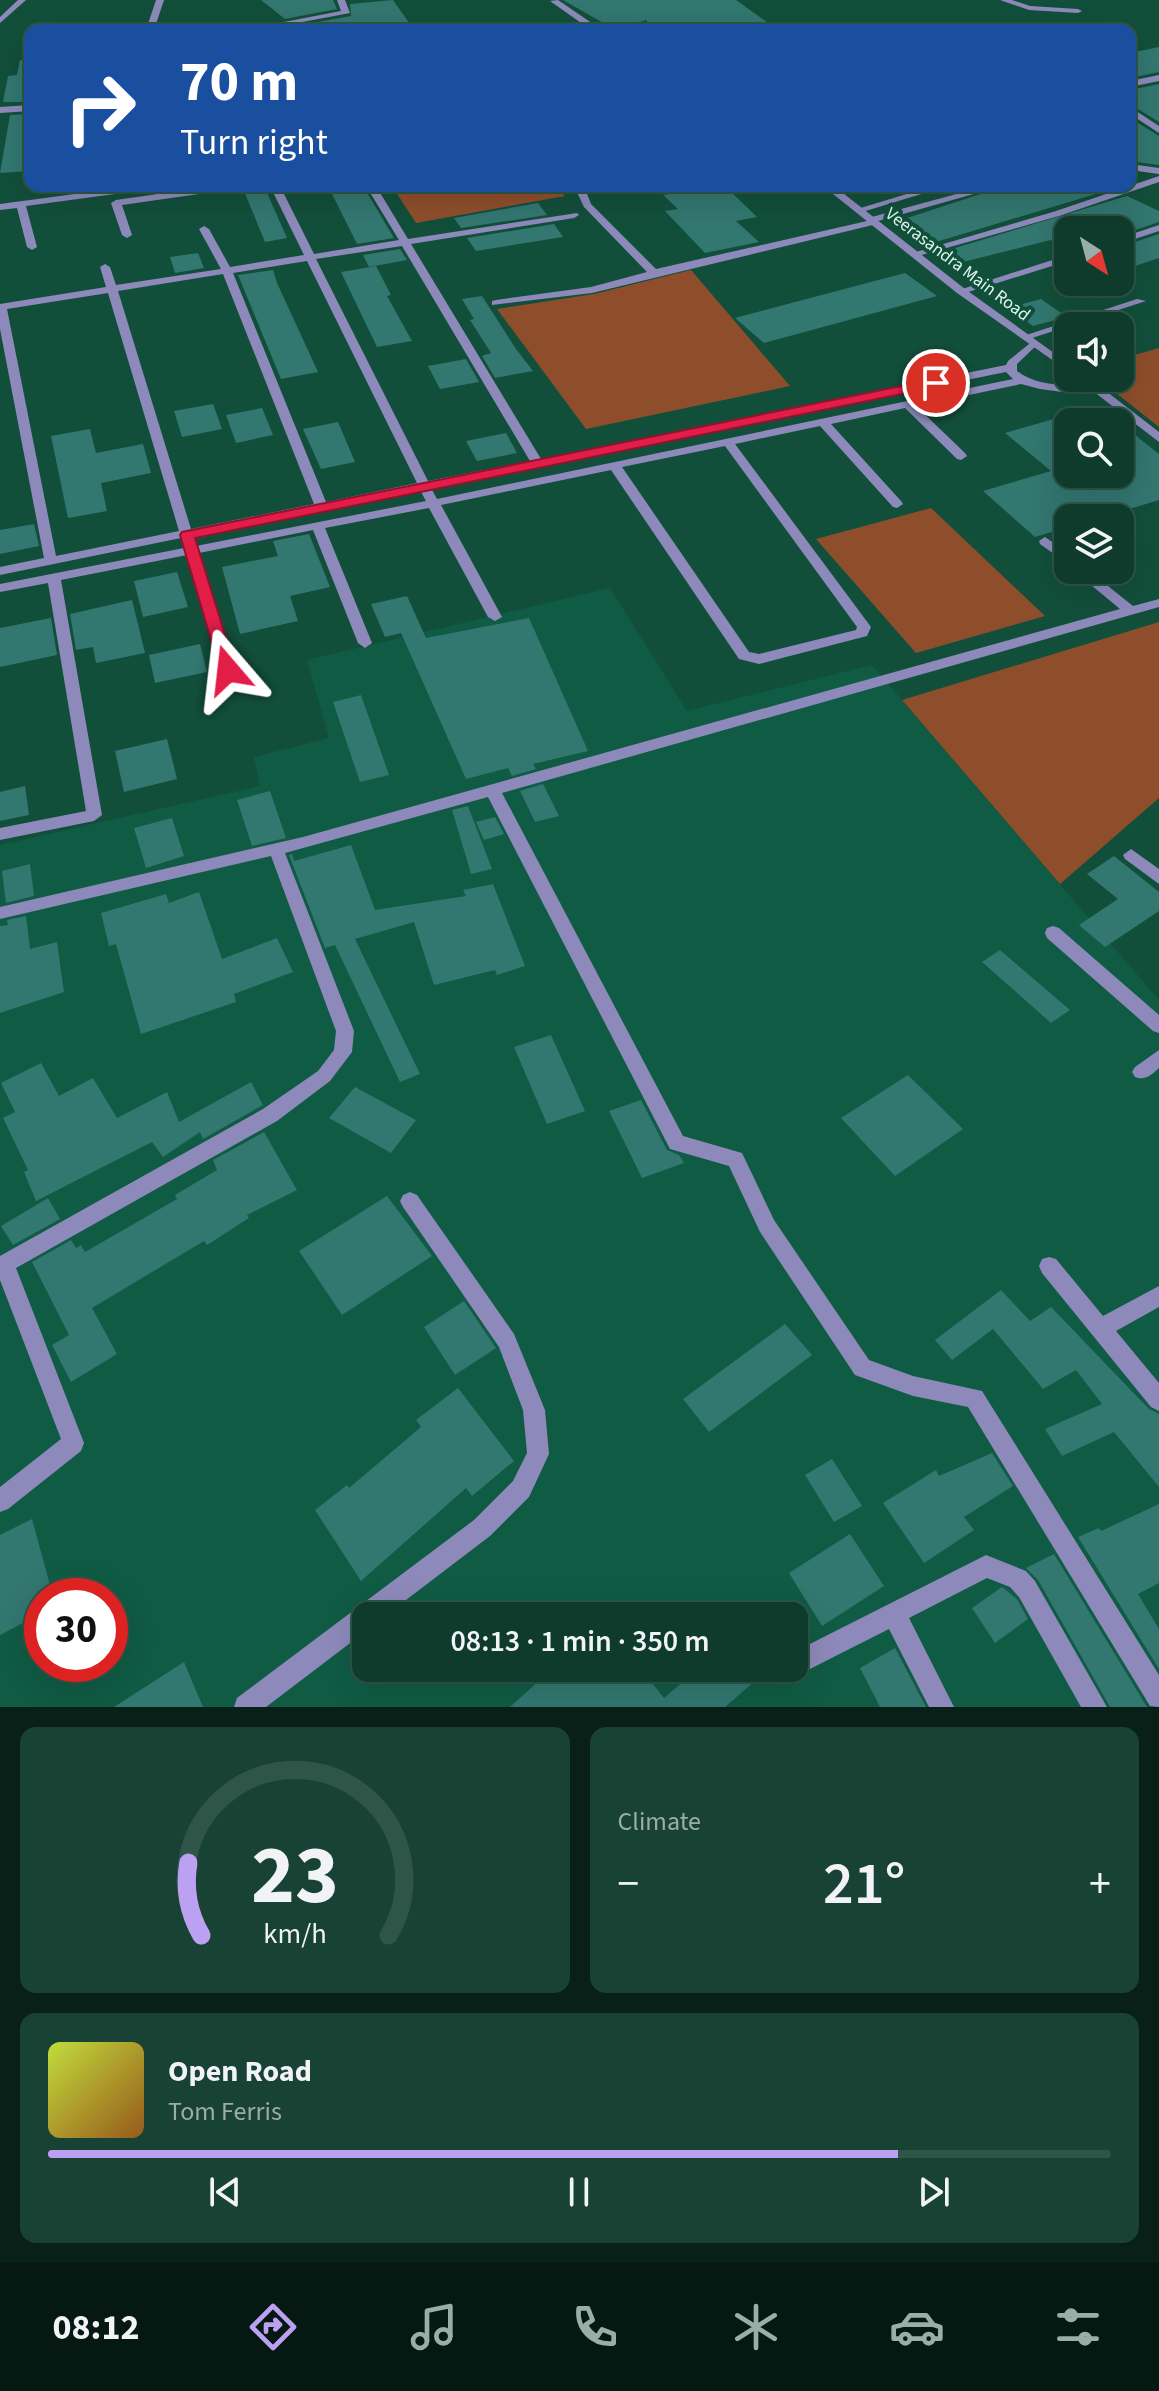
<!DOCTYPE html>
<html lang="en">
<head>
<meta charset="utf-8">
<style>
  body { margin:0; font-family:"Source Sans 3",sans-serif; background:#174234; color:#f1f3f6; height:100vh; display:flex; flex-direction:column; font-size:30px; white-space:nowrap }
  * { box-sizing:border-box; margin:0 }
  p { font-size:26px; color:#9bada9 }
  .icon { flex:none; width:44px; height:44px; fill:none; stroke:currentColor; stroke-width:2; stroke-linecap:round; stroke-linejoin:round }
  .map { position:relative; height:1707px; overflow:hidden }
  .sheet { display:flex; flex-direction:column; gap:20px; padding:20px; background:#082018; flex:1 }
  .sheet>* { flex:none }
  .hud { position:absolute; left:24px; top:24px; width:1112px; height:168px; border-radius:16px; box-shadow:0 8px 32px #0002,0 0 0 2px #2e5548; background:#1a4fa0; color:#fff; overflow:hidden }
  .needle { width:52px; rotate:144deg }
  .fabs { position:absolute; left:1054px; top:216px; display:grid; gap:16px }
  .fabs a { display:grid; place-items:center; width:80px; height:80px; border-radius:16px; background:#0e3b2c; box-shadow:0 8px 32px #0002,0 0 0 2px #2e5548; font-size:40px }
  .speed { position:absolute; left:24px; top:1578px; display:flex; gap:16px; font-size:40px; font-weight:700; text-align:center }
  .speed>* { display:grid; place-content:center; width:104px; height:104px; border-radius:50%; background:#0e3b2c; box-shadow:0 8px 32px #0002,0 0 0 2px #2e5548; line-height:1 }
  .speed .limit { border:12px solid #d22; background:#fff; color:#111 }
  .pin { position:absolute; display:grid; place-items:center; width:68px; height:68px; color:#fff; margin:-34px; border:4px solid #fff; border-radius:50%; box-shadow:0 2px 8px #0007 }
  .me { position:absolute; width:88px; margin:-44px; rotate:343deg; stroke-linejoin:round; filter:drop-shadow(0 0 6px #0008) }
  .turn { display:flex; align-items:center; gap:28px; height:168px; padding:0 24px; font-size:36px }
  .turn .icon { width:104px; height:104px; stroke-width:2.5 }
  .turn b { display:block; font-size:56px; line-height:68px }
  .big { font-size:60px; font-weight:600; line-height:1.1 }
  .sheet .widget { flex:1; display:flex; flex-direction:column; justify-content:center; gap:12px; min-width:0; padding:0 28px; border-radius:16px; background:#174234 }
  .sheet .dial { align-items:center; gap:0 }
  .dial svg { height:208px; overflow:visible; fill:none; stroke:#2e5548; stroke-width:7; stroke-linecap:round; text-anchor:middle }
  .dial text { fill:#f1f3f6; stroke:none }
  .song { display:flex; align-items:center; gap:24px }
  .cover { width:96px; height:96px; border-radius:12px; background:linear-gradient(135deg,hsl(70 70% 55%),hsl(30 70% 35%)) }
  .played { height:8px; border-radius:4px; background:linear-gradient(90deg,#bca0f2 80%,#2e5548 80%) }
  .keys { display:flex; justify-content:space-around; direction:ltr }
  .heat { display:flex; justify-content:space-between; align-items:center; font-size:44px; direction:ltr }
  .sheet .tiles { flex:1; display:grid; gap:20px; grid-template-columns:1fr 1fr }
  .widget:last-child { grid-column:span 2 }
  .trip { position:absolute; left:352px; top:1602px; width:456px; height:80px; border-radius:16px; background:#0e3b2c; box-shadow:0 8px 32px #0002,0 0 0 2px #2e5548; font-weight:600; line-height:80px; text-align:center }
  .tab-bar { display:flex; height:128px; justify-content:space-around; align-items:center; background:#061812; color:#9bada9 }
  .tab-bar .icon { width:56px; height:56px }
  .tab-bar .on { color:#bca0f2 }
  .tab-bar b { font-size:36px; color:#f1f3f6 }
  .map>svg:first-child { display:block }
</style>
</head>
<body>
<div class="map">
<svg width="1159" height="1707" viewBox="0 0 1159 1707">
  <rect width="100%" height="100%" fill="#124f3b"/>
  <!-- built -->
  <path fill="#105b44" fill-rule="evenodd" d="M610 588 687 711 872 665 1159 1000V1707H0V845L260 786 254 757 329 738 307 660ZM42 1596H110V1664H42ZM366 1616H794V1668H366Z"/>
  <!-- green -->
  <g fill="#8e4e2c">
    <path d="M392 186H554L565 196 416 223Z"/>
    <path d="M691 270 790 386 586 429 497 309 594 294Z"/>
    <path d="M1159 348V427L1097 378H1120V359Z"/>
    <path d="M931 508 1045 616 916 653 816 539Z"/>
    <path d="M1159 622V798L1060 884 902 700Z"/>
  </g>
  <!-- building -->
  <g fill="#327770">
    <path d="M261 0H333L337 9 285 19Z"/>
    <path d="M393 0 414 30H300L295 26 351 16 350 4Z"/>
    <path d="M563 0H736L778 30H647V20L614 29Z"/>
    <path d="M1159 47V72L1130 78V53Z"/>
    <path d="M20 60 30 61V102H3L8 76 17 75Z"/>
    <path d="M1159 84V122L1130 104V90Z"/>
    <path d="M30 114V171L0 173 10 115Z"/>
    <path d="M1130 118 1159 136V165L1130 161Z"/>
    <path d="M242 186H264L287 238 265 242Z"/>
    <path d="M328 186H363L394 238 357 244Z"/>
    <path d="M717 186H725L757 217 736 221 759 242 705 253 665 211 678 209 663 195Z"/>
    <path d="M1005 186 1112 189 926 245 892 223Z"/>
    <path d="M1127 196 1159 211V222L1120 235V230H1068V250L1051 240 963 262 945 251Z"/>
    <path d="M538 203 547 215 461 228 454 218Z"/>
    <path d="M554 224 563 237 476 251 467 238Z"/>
    <path d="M1159 234V258L1120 271V247Z"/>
    <path d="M400 249 407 260 369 267 363 255Z"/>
    <path d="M198 253 204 268 175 273 170 257Z"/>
    <path d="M376 266 391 295 387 296 412 341 377 347 341 272Z"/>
    <path d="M273 270 277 283 318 372 281 379 238 275Z"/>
    <path d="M905 273 937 296 764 343 735 318Z"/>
    <path d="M482 296 516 349 533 371 495 378 482 356 491 353 470 320 474 319 462 299Z"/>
    <path d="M1041 299 1067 317 1033 326 1008 308Z"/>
    <path d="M466 359 479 382 440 389 428 366Z"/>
    <path d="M213 404 222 429 182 437 174 411Z"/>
    <path d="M262 408 273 435 236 443 226 415Z"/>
    <path d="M1068 415V474H1120V423L1159 454V500L1100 518H1068V527L1035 537 983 491 1051 471 1005 433Z"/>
    <path d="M338 422 355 462 321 469 303 429Z"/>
    <path d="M90 429 96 453 143 444 151 473 101 483 107 511 68 518 51 436Z"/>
    <path d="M506 433 517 453 477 461 466 441Z"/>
    <path d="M34 524 39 546 0 554V530Z"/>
    <path d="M309 534 330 587 290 596 298 621 240 634 222 567 278 556 273 541Z"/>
    <path d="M177 572 188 607 143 617 134 581Z"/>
    <path d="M407 596 426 638 529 618 588 751 533 764 536 769 512 776 508 768 466 779 401 633 385 637 371 604Z"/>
    <path d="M132 600 145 653 96 663 93 647 76 650 70 614Z"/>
    <path d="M51 618 57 655 0 667V628Z"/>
    <path d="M200 644 207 672 155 683 149 655Z"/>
    <path d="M361 695 389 775 360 782 333 702Z"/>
    <path d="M167 739 177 779 124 792 115 751Z"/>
    <path d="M543 784 559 816 535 822 520 791Z"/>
    <path d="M25 786 29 815 0 821V792Z"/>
    <path d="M270 791 286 838 252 846 237 800Z"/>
    <path d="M468 806 492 869 471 874 452 810Z"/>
    <path d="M495 817 504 834 484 840 476 822Z"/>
    <path d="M172 818 184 856 146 868 134 828Z"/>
    <path d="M351 845 375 910 466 896 463 890 493 884 525 966 497 975 495 970 434 985 414 922 355 939 420 1074 400 1082 335 945 325 948 289 855 292 854 294 861Z"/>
    <path d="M1114 856 1159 892V911L1105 947 1079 925 1118 899 1087 874Z"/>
    <path d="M30 864 34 896 6 903 2 871Z"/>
    <path d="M199 892 222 959 277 938 293 972 234 994 236 1002 141 1034 116 944 109 946 101 913 166 894 169 903Z"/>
    <path d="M26 916 30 949 57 942 64 992 0 1013V926L8 925 7 920Z"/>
    <path d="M1000 950 1070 1010 1051 1023 982 962Z"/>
    <path d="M551 1035 585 1111 547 1124 514 1047Z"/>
    <path d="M41 1063 59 1096 93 1078 117 1118 167 1092 179 1122 251 1082 263 1105 203 1139 200 1132 163 1157 152 1142 36 1201 24 1172 28 1170 3 1118 15 1112 1 1083Z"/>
    <path d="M908 1075 963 1129 895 1176 841 1118Z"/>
    <path d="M355 1087 416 1120 391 1153 329 1118Z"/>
    <path d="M641 1100 667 1150 679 1155 684 1163 642 1178 609 1111Z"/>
    <path d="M264 1132 297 1190 247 1215 249 1218 207 1245 204 1241 92 1308 117 1354 71 1382 52 1345 69 1335 32 1262 71 1240 76 1248 81 1245 85 1252 177 1199 175 1195 217 1170 213 1160Z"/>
    <path d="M387 1196 432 1256 342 1315 299 1251Z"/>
    <path d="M48 1198 60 1219 13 1245 1 1226Z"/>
    <path d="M1001 1290 1030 1321 1051 1307 1149 1409 1159 1414V1487L1114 1432 1062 1456 1045 1429 1102 1404 1076 1370 1043 1389 993 1329 952 1360 935 1340Z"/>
    <path d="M464 1301 496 1348 455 1375 424 1327Z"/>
    <path d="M785 1324 812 1355 709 1432 683 1399Z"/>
    <path d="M458 1388 514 1461 472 1496 466 1488 361 1581 315 1510 347 1485 349 1488 421 1427 416 1420Z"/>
    <path d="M992 1453 1013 1486 964 1517 974 1530 924 1563 883 1503 936 1470 939 1476Z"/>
    <path d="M832 1459 862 1506 834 1522 805 1475Z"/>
    <path d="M1159 1504V1583L1138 1594 1159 1629V1669L1078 1537 1099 1528 1101 1531Z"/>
    <path d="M32 1519 53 1596H42V1613L0 1635V1535Z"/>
    <path d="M850 1534 884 1586 822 1626 789 1573Z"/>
    <path d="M1054 1554 1147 1707H1110L1038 1580 1026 1568Z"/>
    <path d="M1002 1587 1017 1599 1028 1619 995 1643 972 1608Z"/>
    <path d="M895 1648 926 1707H880L860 1668Z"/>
    <path d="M184 1662 203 1707H114Z"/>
    <path d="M553 1668H640L664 1698 699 1668H745L755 1681 725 1707H510Z"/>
  </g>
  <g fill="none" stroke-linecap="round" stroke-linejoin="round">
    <!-- minor -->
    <g fill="#8d8abb" fill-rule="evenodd">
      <path d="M18 0H26L0 23V17Z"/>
      <path d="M156 0H164L154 30H146Z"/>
      <path d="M337 0H345L350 13 260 30H243L341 11Z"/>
      <path d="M1000 0H1012L1030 6 1078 9 1082 11 1078 13 1029 10Z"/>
      <path d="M1159 75V81L1130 87V81Z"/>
      <path d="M30 105V111L0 113V107Z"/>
      <path d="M1130 107 1159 126V133L1130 114Z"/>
      <path d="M1130 164 1159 168V174L1130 170Z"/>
      <path d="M1159 176V182L1059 216 918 256 909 254 1053 212Z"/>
      <path d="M214 186H239L234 189 122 205 132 235 127 238 122 235 111 203 116 200Z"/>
      <path d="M270 186H280L314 254 399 240 366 186H376L408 239 577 213 579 215 574 218 411 244 541 459 1006 365 1008 361 1034 340 1039 343 1017 364V371C1040 388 1068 385 1095 384L1101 387 1095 390 1062 392 1040 389 1021 384 916 406 965 453 967 456 961 460 957 459 905 408 831 424 901 501 903 504 897 508 893 507 820 426 735 444 871 627 867 636 759 664 739 659 611 470 441 505 502 617 495 621 488 617 429 508 325 528 372 643 365 648 358 643 313 530 199 553 235 670 228 675 221 670 187 555 61 580 102 815 94 821 0 840V828L86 811 48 583 0 592V584L184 548 181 538 0 575V567L44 558 0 329V304L106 287 100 267 105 264 110 267 116 285 221 269 199 229 204 226 209 229 230 267 304 255ZM402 246 530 461 428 481 316 259ZM307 261 417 483 326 502 233 273ZM223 274 314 504 191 529 118 291ZM108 293 179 531 56 556 7 309ZM1006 372 1013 379 437 499 431 488ZM725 446 857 627 856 630 759 654 749 652 622 467ZM420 490 426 501 196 546 194 536Z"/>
      <path d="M574 186H584L591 204 656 269 867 221 868 218 986 186H1002L878 221 877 224 592 293 492 305V301L496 300 591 287 647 272 584 207Z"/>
      <path d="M933 186H948L862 212 854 210Z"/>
      <path d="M112 189 117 192 115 194 26 206 37 247 32 250 27 247 17 208 0 210V204Z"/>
      <path d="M1159 225V231L1120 244V238Z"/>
      <path d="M1068 255V261L965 293 956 291Z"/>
      <path d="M1137 299 1146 301 1029 339 1020 337Z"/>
      <path d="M1045 537 1068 553V564L1040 544 1039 541Z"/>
      <path d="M1073 570H1088L1133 606 1159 599V607L502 793 683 1136 742 1153 774 1220 869 1360 913 1376 982 1391 1159 1675V1707L1150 1706 968 1407 913 1396 855 1375 760 1232 729 1166 670 1149 488 797 285 853 354 1031 352 1052 330 1081 277 1121 16 1268 84 1443 81 1451 8 1509 0 1512V1487L61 1439 0 1280V1256L263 1109 318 1071 334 1050 336 1031 271 856 0 919V907L303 837 1120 609Z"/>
      <path d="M1131 849 1159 869V884L1125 859 1123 855Z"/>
      <path d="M1053 926 1059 928 1159 1015V1033L1153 1031 1047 938 1045 933 1047 928Z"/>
      <path d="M1159 1050V1068C1151 1075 1145 1081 1135 1077L1132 1072 1135 1067Z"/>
      <path d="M410 1192 417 1195 514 1334 545 1410 549 1454 529 1497 490 1536 385 1616H366V1631L266 1707H234L237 1698 474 1520 513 1481 527 1453 523 1410 499 1347 403 1207 400 1201 403 1195Z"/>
      <path d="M1049 1257 1056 1259 1103 1316 1159 1286V1307L1116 1331 1159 1383V1411L1151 1407 1042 1273 1039 1266 1042 1259Z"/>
      <path d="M986 1555 1026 1571 1035 1581 1107 1707H1081L1019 1597 1010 1587 987 1578 909 1618 954 1707H929L889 1629 802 1673 794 1677 786 1673 783 1668H794V1652Z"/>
    </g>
    <!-- tertiary -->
    <g fill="#8d8abb" fill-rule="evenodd">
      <path d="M558 0 599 28 600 30H591L550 1Z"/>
      <path d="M823 186H834L965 289 1068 363V371L957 293Z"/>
      <path d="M1076 378H1089L1159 432V442Z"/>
    </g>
  </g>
  <!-- route -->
  <path fill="#e11d48" stroke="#92132f" stroke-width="2" d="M936 379 941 380V386L195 538 236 670 228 675 220 670 180 535 182 532Z"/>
  <g text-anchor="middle" stroke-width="8" stroke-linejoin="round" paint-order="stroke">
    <!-- far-street labels -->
    <g font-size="18" fill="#daf7ea" stroke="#124f3b">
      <text transform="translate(958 264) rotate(37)" y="6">Veerasandra Main Road</text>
    </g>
  </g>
</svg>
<div class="fabs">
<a><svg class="needle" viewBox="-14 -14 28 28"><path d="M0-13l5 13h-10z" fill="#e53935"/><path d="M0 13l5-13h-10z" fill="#9bada9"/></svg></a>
<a><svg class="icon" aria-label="sound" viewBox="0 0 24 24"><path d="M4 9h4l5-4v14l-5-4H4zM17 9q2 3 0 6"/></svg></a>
<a><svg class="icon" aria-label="search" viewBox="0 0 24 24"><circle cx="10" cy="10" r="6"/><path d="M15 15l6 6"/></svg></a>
<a><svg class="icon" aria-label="layers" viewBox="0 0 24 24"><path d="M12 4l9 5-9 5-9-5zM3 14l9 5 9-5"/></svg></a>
</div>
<div class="speed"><div class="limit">30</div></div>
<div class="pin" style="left:936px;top:383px;background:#d93025"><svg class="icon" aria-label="arrive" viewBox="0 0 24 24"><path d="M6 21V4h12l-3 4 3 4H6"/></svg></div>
<svg class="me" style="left:228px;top:670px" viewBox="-20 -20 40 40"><path d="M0-17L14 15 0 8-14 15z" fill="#e11d48" stroke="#fff" stroke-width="4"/></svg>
<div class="trip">08:13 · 1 min · 350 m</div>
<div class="hud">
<div class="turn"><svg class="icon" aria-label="right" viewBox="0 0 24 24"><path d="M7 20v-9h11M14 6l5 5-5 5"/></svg><div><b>70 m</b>Turn right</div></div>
</div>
</div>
<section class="sheet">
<div class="tiles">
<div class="widget dial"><svg viewBox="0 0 100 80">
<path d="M14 69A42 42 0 1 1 86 69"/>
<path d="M14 69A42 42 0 0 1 9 41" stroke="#bca0f2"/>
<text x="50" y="56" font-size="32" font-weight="700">23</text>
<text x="50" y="72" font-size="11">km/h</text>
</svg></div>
<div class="widget"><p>Climate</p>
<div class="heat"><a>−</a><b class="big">21°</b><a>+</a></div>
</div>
<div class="widget">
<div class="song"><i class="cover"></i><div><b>Open Road</b><p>Tom Ferris</p></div></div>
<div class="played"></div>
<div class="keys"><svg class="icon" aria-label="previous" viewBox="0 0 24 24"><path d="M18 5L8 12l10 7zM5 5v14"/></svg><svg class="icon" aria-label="pause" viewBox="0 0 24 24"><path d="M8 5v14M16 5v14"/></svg><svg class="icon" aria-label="next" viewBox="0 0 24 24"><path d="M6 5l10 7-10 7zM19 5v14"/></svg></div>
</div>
</div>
</section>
<nav class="tab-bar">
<b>08:12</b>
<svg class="icon on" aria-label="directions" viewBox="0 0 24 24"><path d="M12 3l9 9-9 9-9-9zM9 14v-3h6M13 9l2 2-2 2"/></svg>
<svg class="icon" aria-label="music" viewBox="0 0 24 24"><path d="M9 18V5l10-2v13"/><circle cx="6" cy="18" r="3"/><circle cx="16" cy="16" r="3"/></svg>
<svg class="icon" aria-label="phone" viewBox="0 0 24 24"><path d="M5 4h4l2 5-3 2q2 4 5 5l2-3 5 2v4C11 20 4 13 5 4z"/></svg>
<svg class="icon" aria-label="climate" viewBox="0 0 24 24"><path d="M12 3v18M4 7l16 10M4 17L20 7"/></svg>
<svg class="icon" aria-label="car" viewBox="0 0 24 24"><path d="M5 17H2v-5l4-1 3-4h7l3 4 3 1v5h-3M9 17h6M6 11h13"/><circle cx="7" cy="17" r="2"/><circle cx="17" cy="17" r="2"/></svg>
<svg class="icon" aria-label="filters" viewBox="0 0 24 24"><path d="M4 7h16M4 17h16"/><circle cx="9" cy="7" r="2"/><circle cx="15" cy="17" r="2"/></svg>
</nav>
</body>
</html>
